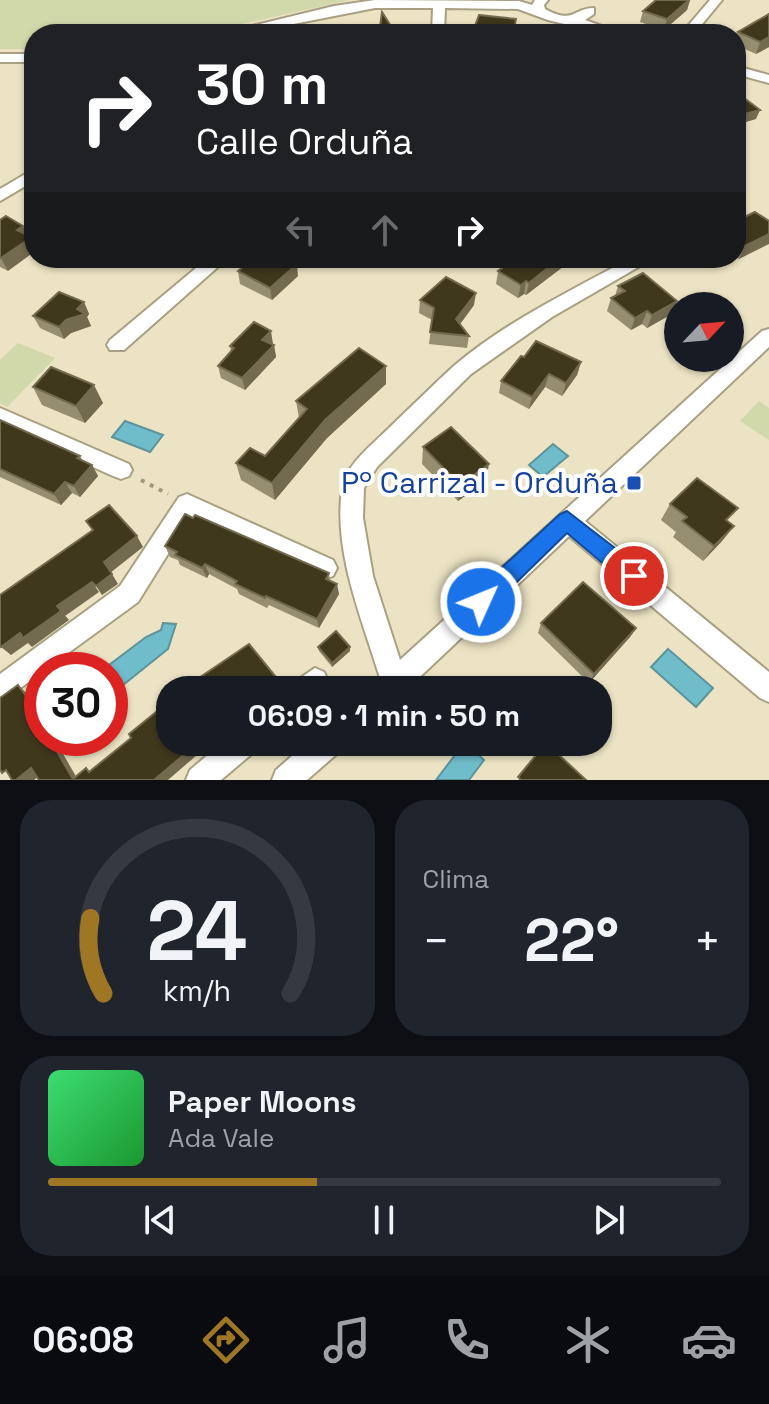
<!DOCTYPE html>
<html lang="es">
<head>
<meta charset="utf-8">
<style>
  body { margin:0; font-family:"Space Grotesk",sans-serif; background:#20242c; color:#f1f3f6; height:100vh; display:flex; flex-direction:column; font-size:30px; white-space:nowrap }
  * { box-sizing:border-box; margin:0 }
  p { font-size:26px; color:#9ea1a6 }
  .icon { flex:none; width:44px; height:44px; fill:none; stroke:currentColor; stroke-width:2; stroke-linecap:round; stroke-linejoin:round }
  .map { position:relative; height:780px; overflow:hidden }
  .drawer { display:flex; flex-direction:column; gap:20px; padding:20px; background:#0d0f14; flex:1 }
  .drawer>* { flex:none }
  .top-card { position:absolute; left:24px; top:24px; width:722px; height:244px; border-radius:32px; box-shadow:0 2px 6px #0004; background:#202124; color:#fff; overflow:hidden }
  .needle { width:52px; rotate:64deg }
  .buttons { position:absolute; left:664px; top:292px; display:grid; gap:16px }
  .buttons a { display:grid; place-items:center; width:80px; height:80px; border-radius:50%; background:#171b24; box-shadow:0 2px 6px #0004; font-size:40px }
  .speed { position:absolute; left:24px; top:652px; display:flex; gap:16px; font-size:40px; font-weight:700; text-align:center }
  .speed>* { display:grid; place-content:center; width:104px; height:104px; border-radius:50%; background:#171b24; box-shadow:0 2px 6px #0004; line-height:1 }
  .speed .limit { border:12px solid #d22; background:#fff; color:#111 }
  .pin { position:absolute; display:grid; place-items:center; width:68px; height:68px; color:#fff; margin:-34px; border:4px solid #fff; border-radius:50%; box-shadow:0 2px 8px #0007 }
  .me { position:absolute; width:88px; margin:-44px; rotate:46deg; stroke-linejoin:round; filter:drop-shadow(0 0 6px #0008) }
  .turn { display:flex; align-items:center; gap:28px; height:168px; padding:0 40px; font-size:36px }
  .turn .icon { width:104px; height:104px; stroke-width:2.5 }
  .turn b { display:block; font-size:56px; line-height:68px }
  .lanes { display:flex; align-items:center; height:76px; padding:0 40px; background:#0003; justify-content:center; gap:40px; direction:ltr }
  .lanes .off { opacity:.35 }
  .big { font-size:60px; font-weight:800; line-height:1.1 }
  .drawer .card { flex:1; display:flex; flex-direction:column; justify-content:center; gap:12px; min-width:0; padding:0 28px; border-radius:32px; background:#20242c }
  .drawer .dial { align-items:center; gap:0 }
  .dial svg { height:208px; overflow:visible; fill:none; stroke:#363941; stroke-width:7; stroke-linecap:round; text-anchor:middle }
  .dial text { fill:#f1f3f6; stroke:none }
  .song { display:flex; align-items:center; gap:24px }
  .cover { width:96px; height:96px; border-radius:12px; background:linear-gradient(135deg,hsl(140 70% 55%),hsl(130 70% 35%)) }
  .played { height:8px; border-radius:4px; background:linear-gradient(90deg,#9e7624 40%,#363941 40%) }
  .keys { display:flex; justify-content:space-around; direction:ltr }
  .heat { display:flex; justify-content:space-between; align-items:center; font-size:44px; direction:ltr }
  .drawer .tiles { flex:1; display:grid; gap:20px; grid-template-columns:1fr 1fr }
  .card:last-child { grid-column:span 2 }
  .trip { position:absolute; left:156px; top:676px; width:456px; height:80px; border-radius:32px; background:#171b24; box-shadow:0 2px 6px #0004; font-weight:800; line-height:80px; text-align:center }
  .tab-bar { display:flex; height:128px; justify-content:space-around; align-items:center; background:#090b0e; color:#9ea1a6 }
  .tab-bar .icon { width:56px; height:56px }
  .tab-bar .current { color:#9e7624 }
  .tab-bar b { font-size:36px; color:#f1f3f6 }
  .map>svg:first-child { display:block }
</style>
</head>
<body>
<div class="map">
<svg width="769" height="780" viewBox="0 0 769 780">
  <rect width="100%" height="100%" fill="#ebe3c3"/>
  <!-- green -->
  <g fill="#d1d8aa">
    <path d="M0 0H350L196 34H34V49H0Z"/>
    <path d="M18 343 55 358 7 407 0 403V360Z"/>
    <path d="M759 401 769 408V440L740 421Z"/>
  </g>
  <!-- water -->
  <g fill="#6fbccb" stroke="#5e939a" stroke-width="2">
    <path d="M125 421 163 435 150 452 112 437Z"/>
    <path d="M553 444 568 456 543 477 529 465Z"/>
    <path d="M163 623 176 624 168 649 123 685 109 665 146 637 161 630Z"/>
    <path d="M668 649 713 688 696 707 651 667Z"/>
    <path d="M465 742 484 760 469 780H436Z"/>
  </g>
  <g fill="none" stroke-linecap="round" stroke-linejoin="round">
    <defs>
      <g id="street">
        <path d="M375 0 519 1 532 5 535 0H548L544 5 545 9C574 25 573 8 594 8V14L585 20 624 34H605L548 20 518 9 445 8 444 34H432L433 8H375L242 34H219L334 6Z"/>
        <path d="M710 0H722L694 34H681Z"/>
        <rect x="0" y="54" width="34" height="8"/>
        <path d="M736 66 769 75V83L736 74Z"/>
        <path d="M34 169V181L0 201V189Z"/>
        <path d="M208 258H228L124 350H110L107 345 110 340Z"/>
        <path d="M631 258H654L552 317 471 374 377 467 364 488 363 518 373 576 400 660 762 331 769 329V347L585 521 769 672V702L760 698 569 536 406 690H375L380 678C362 619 333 552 342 489 345 465 373 444 389 428 411 407 433 385 455 365 507 321 572 290 631 258Z"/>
        <path d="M0 408 129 464 132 470 129 476 121 479 113 476 0 425Z"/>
        <path d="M187 494 333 560 337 568 333 576 325 579 317 576 191 517 138 602 0 703V674L120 586 179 497Z"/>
        <path d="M315 668 324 672 328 681 324 690H292L296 681Z"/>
        <path d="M223 742H258L254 752 221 780H186L190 770Z"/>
        <path d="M308 742H343L339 752 307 780H272L276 770Z"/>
      </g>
    </defs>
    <!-- street casing -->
    <use href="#street" stroke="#a8a082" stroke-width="4"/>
    <!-- path -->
    <path stroke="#a09a82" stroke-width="4" stroke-dasharray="4 6" stroke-linecap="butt" d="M141 480 168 494"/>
    <!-- street -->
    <use href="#street" fill="#fff" fill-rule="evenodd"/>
  </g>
  <!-- wall -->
  <g fill="#958e70">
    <path d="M690 0 687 10 664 30 640 22 643 11Z"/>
    <path d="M769 14V47L756 54 736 45V39L738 32Z"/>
    <path d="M0 220 8 271 0 267Z"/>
    <path d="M736 221H769L739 259 736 257Z"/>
    <path d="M111 258H142L134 264Z"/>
    <path d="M516 258H569L565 262 564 266 526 295 524 294 518 298 496 284 498 271Z"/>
    <path d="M238 271 298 276 272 300 240 284Z"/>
    <path d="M618 286 672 314 647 328 642 324 631 330 607 311 611 298 615 296Z"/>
    <path d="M420 300 474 305 460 324 469 336 467 348 429 344 432 320 419 313Z"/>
    <path d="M84 302 89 314 87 317 91 326 71 333 64 339 40 328 33 316Z"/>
    <path d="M272 344 274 345 276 357 245 390 221 378 218 366 231 351 230 346 273 344Z"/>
    <path d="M524 357 581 362 577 375 562 396 545 387 529 409 499 393 501 381Z"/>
    <path d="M386 384 327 438 275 500 241 480 236 463 265 456 299 418 296 401Z"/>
    <path d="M33 387 103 403 85 423 42 405Z"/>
    <path d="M0 420 80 456 83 461 92 465 98 476 80 497 72 493 61 505 0 477Z"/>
    <path d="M423 447 486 481 458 501 422 464Z"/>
    <path d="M670 504 734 526 722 541 703 561 673 537 676 532 661 520Z"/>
    <path d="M165 546 329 573 330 581 339 594 319 628 269 605 267 608 239 594 237 589 209 574 207 578 180 565 178 560 170 557Z"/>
    <path d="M541 623 636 628 630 637 589 683 538 633Z"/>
    <path d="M318 647H350V651L332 667 319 651Z"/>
  </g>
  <!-- shaded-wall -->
  <g fill="#736b4f">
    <path d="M690 0 687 10 664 30 667 19Z"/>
    <path d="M769 37V47L756 54 760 42Z"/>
    <path d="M760 110 756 119 736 125 737 116Z"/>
    <path d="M23 226 29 238 17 230Z"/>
    <path d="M769 234V244L739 259 745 246Z"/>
    <path d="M32 237 34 243V252L8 271 1 258Z"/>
    <path d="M132 258H142L134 264Z"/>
    <path d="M560 258H569L565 262 564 266 526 295 529 283Z"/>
    <path d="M297 264 298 276 272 300 270 288Z"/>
    <path d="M526 281 524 294 518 298 521 285Z"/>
    <path d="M476 293 474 305 455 331 456 319Z"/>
    <path d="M677 301 672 314 647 328 652 315Z"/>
    <path d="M84 302 89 314 87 317 91 326 71 333 64 339 59 327Z"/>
    <path d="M647 311 642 324 631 330 635 318Z"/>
    <path d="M271 331 273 344 264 352 262 340Z"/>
    <path d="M274 345 276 357 245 390 242 378Z"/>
    <path d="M581 362 577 375 562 396 566 383Z"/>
    <path d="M386 366V384L327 438 275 500 272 483 325 420Z"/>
    <path d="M549 374 545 387 529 409 532 397Z"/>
    <path d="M94 385 103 403 85 423 76 406Z"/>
    <path d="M489 464 486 481 458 501 460 485Z"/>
    <path d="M92 465 98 476 80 497 74 486Z"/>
    <path d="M65 482 72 493 61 505 54 494Z"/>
    <path d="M734 526 722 541 703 561 714 546Z"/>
    <path d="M137 536 143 547 110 573 104 562Z"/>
    <path d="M205 564 209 574 207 578 202 568Z"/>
    <path d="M112 574 118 584 102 595 96 586Z"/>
    <path d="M92 582 99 592 65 616 57 606Z"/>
    <path d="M337 584 339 594 319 628 317 619Z"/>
    <path d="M61 611 69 620 32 647 28 643 11 655 1 647 20 633Z"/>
    <path d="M636 628 630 637 589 683 594 674Z"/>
    <path d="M350 647V651L332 667V663Z"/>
    <path d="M275 676 278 685 272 690H259Z"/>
    <path d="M18 685 27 694 42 714V718Z"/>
    <path d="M49 738H54L78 780H74Z"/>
    <path d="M199 742H212L168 780H154Z"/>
    <path d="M31 768 41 775 34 780H16Z"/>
  </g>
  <!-- building -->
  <g fill="#3f381d" stroke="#736b4f" stroke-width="2">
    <path d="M656 0H689L667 19 643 11Z"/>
    <path d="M382 12 396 34H379Z"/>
    <path d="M769 14V37L760 42 738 32Z"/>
    <path d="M479 15 516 19 513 34H472Z"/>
    <path d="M291 26 311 29 306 34H284Z"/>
    <path d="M736 92 760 110 737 116Z"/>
    <path d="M755 212 769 221V234L745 246 736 240V221Z"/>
    <path d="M6 216 23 226 17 230 32 237 1 258 0 257V220Z"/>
    <path d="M254 258H285L297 264 270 288 238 271Z"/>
    <path d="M516 258H560L529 283 526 281 521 285 498 271Z"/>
    <path d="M643 273 677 301 652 315 647 311 635 318 611 298 625 291 618 286Z"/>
    <path d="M446 277 476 293 456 319 469 336 430 332 434 308 420 300Z"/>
    <path d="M59 292 84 302 77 309 85 314 66 320 59 327 33 316Z"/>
    <path d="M254 322 271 331 262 340 274 345 242 378 218 366 234 348 230 346Z"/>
    <path d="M536 341 581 362 566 383 549 374 532 397 501 381 521 356 524 357Z"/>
    <path d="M359 348 386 366 325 420 272 483 236 463 250 448 265 456 307 409 296 401Z"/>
    <path d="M51 367 94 385 76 406 33 387Z"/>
    <path d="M0 420 80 456 77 458 92 465 74 486 65 482 54 494 0 469Z"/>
    <path d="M451 427 489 464 460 485 423 447Z"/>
    <path d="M697 478 738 508 726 520 734 526 714 546 682 521 687 517 670 504Z"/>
    <path d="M109 505 137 536 104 562 112 574 96 586 92 582 57 606 61 611 23 638 20 633 1 647 0 645V595L93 530 86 521Z"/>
    <path d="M185 514 193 518 195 515 329 573 326 579 337 584 317 619 266 596 265 598 235 584 237 581 205 564 202 568 175 555 177 552 165 546Z"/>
    <path d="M583 582 636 628 594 674 541 623Z"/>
    <path d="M336 631 350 647 332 663 318 647Z"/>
    <path d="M249 644 275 676 259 690H191L202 681 199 678Z"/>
    <path d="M18 685 42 718V738H49L73 779 86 768 89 772 131 738 129 734 161 708 164 712 170 707V742H199L154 780H39L31 768 16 780H12L6 770 2 773 0 769V698Z"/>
    <path d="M546 743 586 780H521L518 777Z"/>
  </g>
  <!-- route -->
  <path fill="#1a73e8" stroke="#114b97" stroke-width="2" d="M567 511 642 569 645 576 642 584 634 587 627 584 567 533 489 609 481 612 473 609 470 602 473 594 560 514Z"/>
  <!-- markers -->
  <rect fill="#1a4fb4" stroke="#fff" stroke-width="3" x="626" y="475" width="16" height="16" rx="4"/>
  <g text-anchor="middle" stroke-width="8" stroke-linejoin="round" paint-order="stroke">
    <!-- transit labels -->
    <g font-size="30" fill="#164399" stroke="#fff" text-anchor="end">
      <text x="618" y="493">Pº Carrizal - Orduña</text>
    </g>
  </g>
</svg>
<div class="buttons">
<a><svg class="needle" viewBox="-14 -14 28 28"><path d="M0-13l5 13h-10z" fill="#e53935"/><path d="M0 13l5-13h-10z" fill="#9ea1a6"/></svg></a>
</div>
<div class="speed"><div class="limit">30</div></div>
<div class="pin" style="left:634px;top:576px;background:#d93025"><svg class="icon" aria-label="arrive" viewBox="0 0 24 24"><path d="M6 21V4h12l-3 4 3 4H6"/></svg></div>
<svg class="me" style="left:481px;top:602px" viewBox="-20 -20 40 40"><circle r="17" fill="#1a73e8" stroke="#fff" stroke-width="3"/><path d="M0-11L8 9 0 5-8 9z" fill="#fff"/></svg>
<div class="trip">06:09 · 1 min · 50 m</div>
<div class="top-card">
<div class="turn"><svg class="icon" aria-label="right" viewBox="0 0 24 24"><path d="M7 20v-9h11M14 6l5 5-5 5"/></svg><div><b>30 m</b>Calle Orduña</div></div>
<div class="lanes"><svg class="icon off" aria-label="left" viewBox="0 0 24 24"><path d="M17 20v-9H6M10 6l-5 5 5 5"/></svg><svg class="icon off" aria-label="ahead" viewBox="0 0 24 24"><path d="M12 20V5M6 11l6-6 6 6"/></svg><svg class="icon" aria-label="right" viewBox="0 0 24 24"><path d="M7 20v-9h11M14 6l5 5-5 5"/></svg></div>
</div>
</div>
<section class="drawer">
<div class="tiles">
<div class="card dial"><svg viewBox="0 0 100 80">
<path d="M14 69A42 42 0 1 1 86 69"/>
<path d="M14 69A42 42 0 0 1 9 40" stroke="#9e7624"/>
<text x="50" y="56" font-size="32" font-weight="700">24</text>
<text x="50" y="72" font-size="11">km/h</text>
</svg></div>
<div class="card"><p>Clima</p>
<div class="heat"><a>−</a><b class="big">22°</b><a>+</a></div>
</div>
<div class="card">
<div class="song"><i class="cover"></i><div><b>Paper Moons</b><p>Ada Vale</p></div></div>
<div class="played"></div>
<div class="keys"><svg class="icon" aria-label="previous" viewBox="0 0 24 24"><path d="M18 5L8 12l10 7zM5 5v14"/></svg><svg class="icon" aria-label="pause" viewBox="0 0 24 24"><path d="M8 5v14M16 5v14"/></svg><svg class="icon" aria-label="next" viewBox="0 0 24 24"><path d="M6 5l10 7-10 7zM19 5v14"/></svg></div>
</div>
</div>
</section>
<nav class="tab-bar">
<b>06:08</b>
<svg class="icon current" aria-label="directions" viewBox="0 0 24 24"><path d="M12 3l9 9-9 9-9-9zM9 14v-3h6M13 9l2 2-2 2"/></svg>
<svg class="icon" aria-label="music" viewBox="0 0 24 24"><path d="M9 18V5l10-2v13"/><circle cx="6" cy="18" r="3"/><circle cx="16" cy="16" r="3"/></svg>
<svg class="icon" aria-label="phone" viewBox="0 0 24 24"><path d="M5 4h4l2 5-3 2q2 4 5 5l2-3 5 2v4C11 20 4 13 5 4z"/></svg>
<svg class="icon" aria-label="climate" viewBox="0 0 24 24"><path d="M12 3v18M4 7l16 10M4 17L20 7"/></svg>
<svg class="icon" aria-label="car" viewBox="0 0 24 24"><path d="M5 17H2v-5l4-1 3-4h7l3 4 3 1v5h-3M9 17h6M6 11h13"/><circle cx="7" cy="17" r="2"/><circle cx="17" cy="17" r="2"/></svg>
</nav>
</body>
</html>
